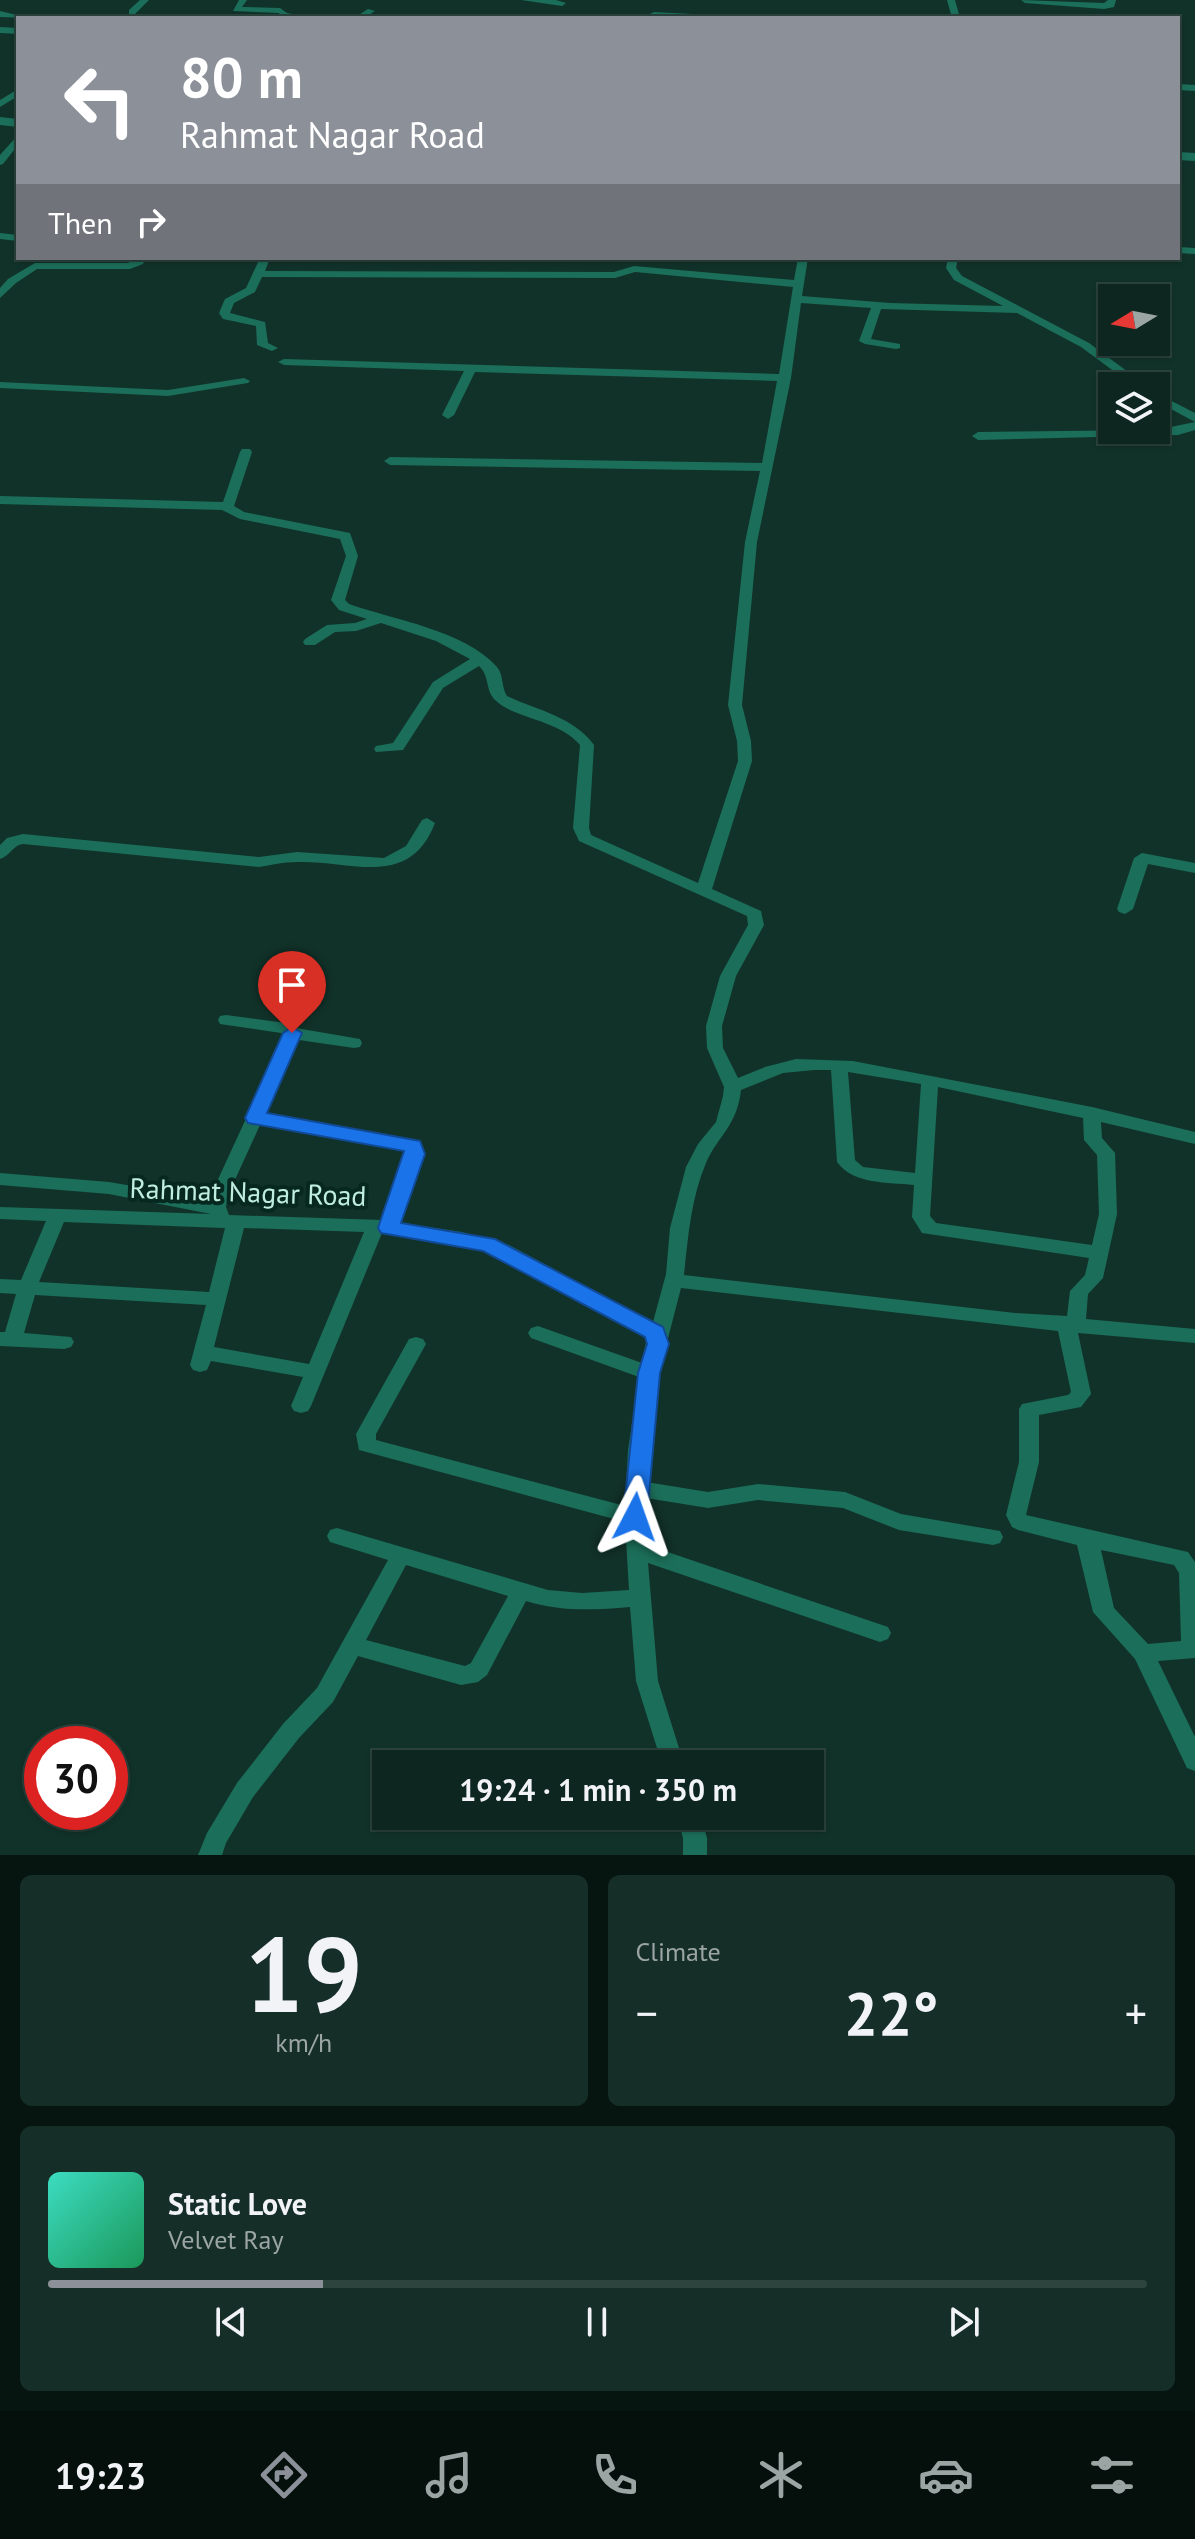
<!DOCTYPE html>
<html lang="en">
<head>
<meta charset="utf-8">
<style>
  body { margin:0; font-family:"PT Sans",sans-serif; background:#162e28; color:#f1f3f6; height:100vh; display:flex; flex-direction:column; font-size:30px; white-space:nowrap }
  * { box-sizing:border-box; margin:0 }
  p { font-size:26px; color:#9aa5a4 }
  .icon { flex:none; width:44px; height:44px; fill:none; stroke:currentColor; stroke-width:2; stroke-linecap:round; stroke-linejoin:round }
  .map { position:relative; height:1855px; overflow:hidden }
  .sheet { display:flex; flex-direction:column; gap:20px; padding:20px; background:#071511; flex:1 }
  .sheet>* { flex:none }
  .guide { position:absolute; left:16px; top:16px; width:1164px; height:244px; border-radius:0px; box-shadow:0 2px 6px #0004,0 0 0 2px #2d433d; background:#8c9099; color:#fff; overflow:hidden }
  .needle { width:52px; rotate:260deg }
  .tools { position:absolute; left:1098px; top:284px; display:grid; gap:16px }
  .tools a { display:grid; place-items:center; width:72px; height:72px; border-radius:0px; background:#0d261f; box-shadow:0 2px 6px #0004,0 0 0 2px #2d433d; font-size:40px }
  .speed { position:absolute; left:24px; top:1726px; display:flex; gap:16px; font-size:40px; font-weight:700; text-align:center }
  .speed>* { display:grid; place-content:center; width:104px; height:104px; border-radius:50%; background:#0d261f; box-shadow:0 2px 6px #0004,0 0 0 2px #2d433d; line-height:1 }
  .speed .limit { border:12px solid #d22; background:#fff; color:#111 }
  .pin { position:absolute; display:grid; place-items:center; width:68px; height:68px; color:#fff; margin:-82px -34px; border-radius:50% 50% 50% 0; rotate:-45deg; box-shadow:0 0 8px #0007 }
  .pin .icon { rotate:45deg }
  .me { position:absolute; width:88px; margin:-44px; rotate:4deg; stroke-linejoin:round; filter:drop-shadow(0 0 6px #0008) }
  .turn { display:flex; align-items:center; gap:28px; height:168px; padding:0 32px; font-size:36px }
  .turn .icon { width:104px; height:104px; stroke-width:2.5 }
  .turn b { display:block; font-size:56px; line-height:68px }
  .then { display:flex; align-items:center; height:76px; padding:0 32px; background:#0003; gap:16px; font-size:30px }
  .big { font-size:60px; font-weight:700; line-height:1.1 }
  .sheet .tile { flex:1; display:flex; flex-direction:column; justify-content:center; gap:12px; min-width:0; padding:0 28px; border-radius:12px; background:#162e28 }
  .sheet .dial { align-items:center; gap:0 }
  .dial b { font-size:104px; line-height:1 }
  .song { display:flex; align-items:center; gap:24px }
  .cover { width:96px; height:96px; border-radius:12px; background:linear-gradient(135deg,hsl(170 70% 55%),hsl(150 70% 35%)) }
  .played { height:8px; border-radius:4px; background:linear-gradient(90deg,#8c9099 25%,#2d433d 25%) }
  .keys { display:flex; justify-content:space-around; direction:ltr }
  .heat { display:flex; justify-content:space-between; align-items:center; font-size:44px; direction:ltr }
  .sheet .tiles { flex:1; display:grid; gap:20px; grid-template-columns:1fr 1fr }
  .tile:last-child { grid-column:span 2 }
  .trip { position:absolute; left:372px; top:1750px; width:452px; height:80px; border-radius:0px; background:#0d261f; box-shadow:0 2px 6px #0004,0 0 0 2px #2d433d; font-weight:700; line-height:80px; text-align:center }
  .tabs { display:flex; height:128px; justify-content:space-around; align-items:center; background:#050f0c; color:#9aa5a4 }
  .tabs .icon { width:56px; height:56px }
  .tabs .current { color:#8c9099 }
  .tabs b { font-size:36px; color:#f1f3f6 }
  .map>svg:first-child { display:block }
</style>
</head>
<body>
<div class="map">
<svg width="1195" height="1855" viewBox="0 0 1195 1855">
  <rect width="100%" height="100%" fill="#113229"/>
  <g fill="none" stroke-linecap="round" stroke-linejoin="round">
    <!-- minor -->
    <g fill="#1b6e59" fill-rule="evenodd">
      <path d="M140 0H149L135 14H129V10Z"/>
      <path d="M239 0H247L242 7 280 8 287 13 314 18H288L278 13 233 11Z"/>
      <path d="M521 0H556L566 3 562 6Z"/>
      <path d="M947 0H955L960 18H952Z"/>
      <path d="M1021 0 1104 3 1108 0H1116L1114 7 1104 9 1025 3Z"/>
      <path d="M368 9 375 11 364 18H354Z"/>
      <path d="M0 11 29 18 0 17Z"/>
      <path d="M654 12 712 15 716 18H642Z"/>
      <path d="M54 15H72L76 18H50Z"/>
      <path d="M0 27 18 28V34L0 33Z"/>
      <path d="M1178 84 1195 85V91L1178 90Z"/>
      <path d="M18 89V96L0 107V100Z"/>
      <path d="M18 135V145L3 164 0 165V155Z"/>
      <path d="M0 233 18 235V241L0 239Z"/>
      <path d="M1178 247 1195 248V254L1178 253Z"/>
      <path d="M135 258H145L143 264 130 269H37L16 283 0 298V288L8 279 35 263H128Z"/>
      <path d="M260 258H270L265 271 614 272 634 266 794 280 798 258H808L802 296 890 303 1003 306 954 280 946 268 948 258H958L956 268 962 276 1089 343 1147 386H1134L1081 347 1017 313 881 309 871 339 900 344V348L896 349 865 344 859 341 871 308 801 303 791 378 757 542 742 705 751 741 752 761 712 889 761 911 764 925 736 976 722 1026 723 1048 738 1078 765 1067 796 1059 853 1061 1092 1107 1195 1132V1144L1101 1122 1102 1138 1115 1153 1117 1214 1103 1278 1088 1294 1086 1319 1195 1329V1343L1078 1333 1091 1394 1081 1407 1039 1415V1462L1026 1515 1188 1552 1195 1562V1658L1158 1661 1195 1737V1771L1187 1768 1135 1659 1093 1612 1077 1545 1018 1530 1012 1527 1006 1515 1019 1462V1409L1022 1404 1068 1395 1071 1392 1058 1331 681 1288 659 1373 646 1482 708 1492 758 1484 845 1492 901 1514 1000 1531 1003 1537 1000 1543 993 1545 899 1530 843 1508 758 1500 708 1508 646 1498 647 1545 888 1627 891 1633 888 1639 880 1642 648 1563 658 1681 684 1764H662L636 1681 630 1607C594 1610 562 1612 526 1601L487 1675 478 1682 461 1685 358 1656 333 1702 299 1738 253 1797 226 1843 222 1855H198L207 1833 237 1783 283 1724 317 1688 388 1560 330 1542 327 1536 330 1530 337 1528 548 1590 582 1593 629 1590 625 1522 359 1450 356 1434 409 1339 416 1337 423 1339 426 1344 376 1434V1440L625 1506 628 1450 639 1377 531 1338 528 1333 531 1328 538 1326 642 1363 647 1337 495 1255 461 1244 382 1233 311 1406 308 1411 301 1413 294 1411 291 1406 303 1377 211 1361 207 1370 200 1372 193 1370 190 1365 206 1305 35 1295 24 1333 71 1337 74 1342 71 1347 64 1349 0 1346V1332H5L16 1294 0 1293V1279L21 1280 46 1221 0 1219V1207L211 1214 109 1194 0 1185V1173L109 1182 209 1199 284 1036 281 1033 220 1024 218 1020 220 1016 226 1015 286 1023 296 1028 360 1039 362 1043 360 1047 354 1048 299 1040 265 1114 419 1141 424 1154 400 1223 462 1232 509 1245 653 1322 666 1274 670 1228 686 1167 698 1144 716 1122 723 1096 724 1087 707 1048 706 1026 720 976 748 925 747 916 579 841 573 828 580 745C558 719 514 719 495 700 485 690 490 676 479 666L443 688 403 750 376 752 374 749 376 746 393 743 433 682 470 659 436 641 381 623 356 631 335 632 315 645H305L303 642 305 639 327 625 355 623 367 619 339 610 331 600 346 556 340 539 240 519 222 510 0 504V496L223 502 240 452 242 449H250L252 452 234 506 244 512 350 533 358 556 345 600 349 604C394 620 464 630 497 667 504 675 501 687 507 696 537 710 574 717 594 745L589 828 591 835 698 883 738 761 737 741 728 705 745 542 760 471 390 465 384 461 390 457 762 463 777 381 475 372 454 415 448 419 442 415 464 371 284 365 278 362 284 359 779 374 793 287 635 272 615 278 262 277 255 292 234 303 230 313 265 322 268 343 278 348 272 351 257 345 256 326 223 319 219 313 225 299 246 288ZM814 1070H831L837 1162C854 1185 888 1182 914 1185L912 1217 922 1233 1089 1258 1085 1275 1070 1291 1067 1316 1015 1313 684 1275C688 1237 691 1198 706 1163 719 1134 737 1126 741 1090L783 1073ZM848 1072 921 1084 915 1173 863 1167 855 1160ZM938 1087 1083 1118 1084 1140 1097 1155 1099 1214 1092 1245 936 1223 930 1216ZM260 1125 405 1150 406 1154 382 1220 229 1215 226 1207 228 1195ZM64 1222 223 1228H225L209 1292 39 1282ZM244 1228 364 1232 309 1364 214 1347ZM1101 1550 1174 1565 1179 1573 1181 1641 1148 1644 1114 1608ZM406 1565 508 1596 471 1663 465 1666 366 1640Z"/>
      <path d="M244 378 250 381 248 383 168 396 0 388V382L168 390Z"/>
      <path d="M1156 393 1195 413V422L1156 401Z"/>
      <path d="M1195 422V430L1178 435 978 440 972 436 978 432 1156 430Z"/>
      <path d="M427 818 435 823C409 890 351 860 297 862 284 862 271 865 259 867L23 844C13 845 10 856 0 859V845L7 838 23 834 259 857 297 852 384 858 406 846 422 820Z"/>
      <path d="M1142 853 1195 863V873L1148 864 1133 909 1125 914 1119 912 1117 909 1134 858Z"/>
      <path d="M677 1816H701L707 1838V1855H683V1838Z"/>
    </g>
    <!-- tertiary -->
    <g fill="#1b6e59" fill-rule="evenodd">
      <path d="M0 117 18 119V127L0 125Z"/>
      <path d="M1178 152 1195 153V161L1178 160Z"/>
    </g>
  </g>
  <!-- route -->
  <path fill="#1a73e8" stroke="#114b97" stroke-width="2" d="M292 1027 302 1033 267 1113 420 1141 425 1154 401 1223 495 1239 663 1327 669 1344 660 1373 647 1517 643 1523 635 1526 626 1523 623 1517 638 1373 647 1344 645 1337 483 1251 381 1233 378 1228 404 1151 248 1123 245 1118 283 1033Z"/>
  <g text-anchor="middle" stroke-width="8" stroke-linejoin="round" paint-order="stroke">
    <!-- near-street labels -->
    <g font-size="28" fill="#c0eede" stroke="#06281f">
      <text transform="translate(248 1192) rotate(2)" y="10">Rahmat Nagar Road</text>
    </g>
  </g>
</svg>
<div class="tools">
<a><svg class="needle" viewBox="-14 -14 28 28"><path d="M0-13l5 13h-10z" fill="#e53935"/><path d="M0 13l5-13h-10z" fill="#9aa5a4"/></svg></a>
<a><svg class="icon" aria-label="layers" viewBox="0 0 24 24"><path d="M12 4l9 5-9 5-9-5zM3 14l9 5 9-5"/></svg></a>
</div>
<div class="speed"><div class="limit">30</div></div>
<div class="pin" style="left:292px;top:1033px;background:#d93025"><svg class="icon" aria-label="arrive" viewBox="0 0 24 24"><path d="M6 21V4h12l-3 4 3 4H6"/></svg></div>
<svg class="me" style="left:635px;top:1517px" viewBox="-20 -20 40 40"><path d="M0-17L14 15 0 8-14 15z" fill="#1a73e8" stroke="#fff" stroke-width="4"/></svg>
<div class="trip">19:24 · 1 min · 350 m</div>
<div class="guide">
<div class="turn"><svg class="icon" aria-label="left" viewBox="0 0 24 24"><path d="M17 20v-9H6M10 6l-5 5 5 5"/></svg><div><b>80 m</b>Rahmat Nagar Road</div></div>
<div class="then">Then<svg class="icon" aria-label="right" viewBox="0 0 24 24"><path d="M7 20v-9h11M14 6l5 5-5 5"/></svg></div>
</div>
</div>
<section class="sheet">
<div class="tiles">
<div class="tile dial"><b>19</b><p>km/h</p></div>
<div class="tile"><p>Climate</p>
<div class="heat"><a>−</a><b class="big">22°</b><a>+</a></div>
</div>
<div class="tile">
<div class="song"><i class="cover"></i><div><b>Static Love</b><p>Velvet Ray</p></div></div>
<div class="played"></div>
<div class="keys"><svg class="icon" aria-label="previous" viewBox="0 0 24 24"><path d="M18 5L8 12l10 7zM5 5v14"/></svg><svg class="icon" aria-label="pause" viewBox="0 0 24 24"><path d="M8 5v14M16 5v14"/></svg><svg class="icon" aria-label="next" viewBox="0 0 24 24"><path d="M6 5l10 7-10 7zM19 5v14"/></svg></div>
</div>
</div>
</section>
<nav class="tabs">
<b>19:23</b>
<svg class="icon current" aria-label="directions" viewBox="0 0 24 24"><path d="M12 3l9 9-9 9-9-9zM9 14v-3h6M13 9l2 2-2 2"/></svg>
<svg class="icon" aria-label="music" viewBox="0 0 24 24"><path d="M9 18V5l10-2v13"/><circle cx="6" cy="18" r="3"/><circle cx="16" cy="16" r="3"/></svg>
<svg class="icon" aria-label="phone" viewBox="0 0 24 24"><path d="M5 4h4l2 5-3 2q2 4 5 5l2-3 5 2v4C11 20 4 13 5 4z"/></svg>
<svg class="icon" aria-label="climate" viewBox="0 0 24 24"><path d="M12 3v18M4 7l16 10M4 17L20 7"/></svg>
<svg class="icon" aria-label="car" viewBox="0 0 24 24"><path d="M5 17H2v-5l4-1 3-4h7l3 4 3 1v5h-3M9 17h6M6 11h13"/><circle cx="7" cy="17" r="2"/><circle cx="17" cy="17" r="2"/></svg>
<svg class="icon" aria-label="filters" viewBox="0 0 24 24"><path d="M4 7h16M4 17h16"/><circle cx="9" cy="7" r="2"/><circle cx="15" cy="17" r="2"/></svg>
</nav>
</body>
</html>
